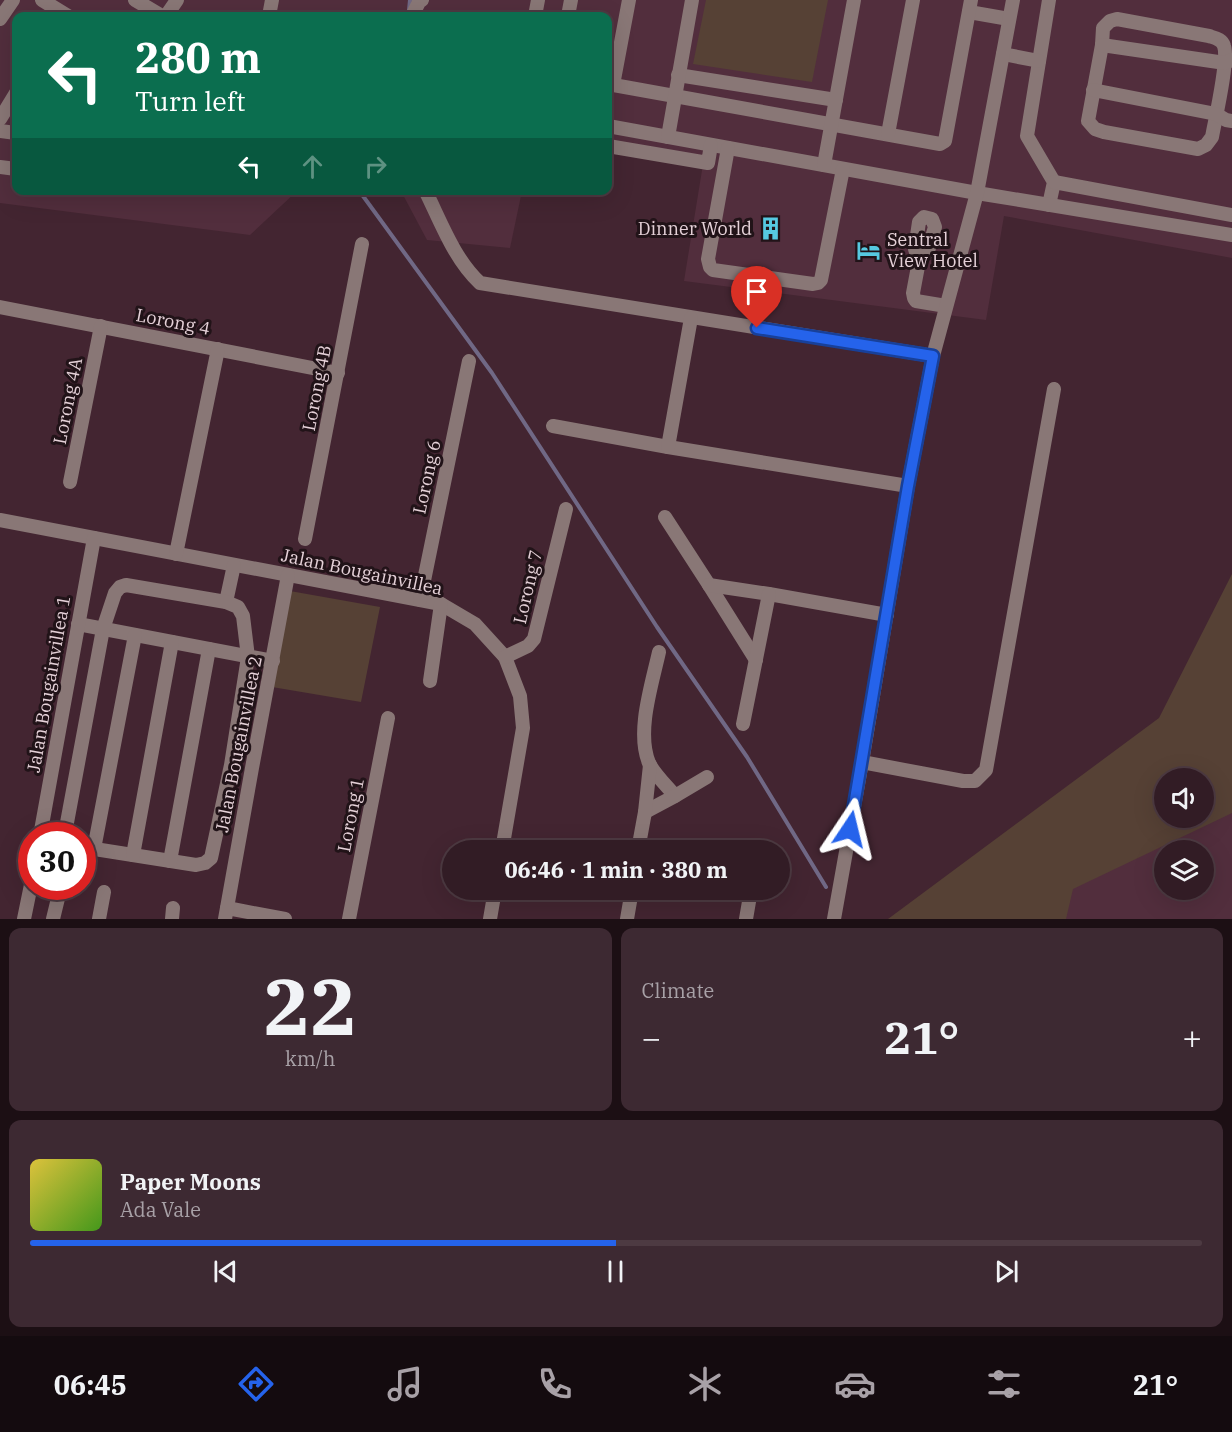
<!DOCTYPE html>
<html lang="en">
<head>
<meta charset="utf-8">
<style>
  body { margin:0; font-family:"IBM Plex Serif",serif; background:#3d2932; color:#f1f3f6; height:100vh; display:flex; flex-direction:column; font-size:22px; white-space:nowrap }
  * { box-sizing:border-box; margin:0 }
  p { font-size:20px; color:#a8a1a7 }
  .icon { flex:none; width:33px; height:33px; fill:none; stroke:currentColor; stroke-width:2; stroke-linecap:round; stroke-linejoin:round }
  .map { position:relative; height:919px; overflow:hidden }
  .details { display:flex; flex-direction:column; gap:9px; padding:9px; background:#1c0f14; flex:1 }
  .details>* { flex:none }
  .guide { position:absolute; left:12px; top:12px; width:600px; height:183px; border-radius:12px; box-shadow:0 6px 24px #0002,0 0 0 2px #4d3a42; background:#0b6e4f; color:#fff; overflow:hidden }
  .controls { position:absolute; left:1154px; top:768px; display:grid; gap:12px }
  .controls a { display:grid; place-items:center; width:60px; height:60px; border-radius:50%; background:#321c25; box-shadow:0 6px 24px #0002,0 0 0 2px #4d3a42; font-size:30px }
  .speed { position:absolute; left:18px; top:822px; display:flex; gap:12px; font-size:30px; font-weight:700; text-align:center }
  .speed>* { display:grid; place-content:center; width:78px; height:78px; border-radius:50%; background:#321c25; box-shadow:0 6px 24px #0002,0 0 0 2px #4d3a42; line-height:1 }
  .speed .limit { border:9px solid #d22; background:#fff; color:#111 }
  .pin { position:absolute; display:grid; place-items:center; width:51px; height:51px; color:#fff; margin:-62px -26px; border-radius:50% 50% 50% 0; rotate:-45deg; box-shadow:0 0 6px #0007 }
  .pin .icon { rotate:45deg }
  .me { position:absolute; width:66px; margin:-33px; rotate:10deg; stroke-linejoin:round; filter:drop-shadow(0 0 4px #0008) }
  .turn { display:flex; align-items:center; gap:21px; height:126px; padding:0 24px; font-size:27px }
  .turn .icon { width:78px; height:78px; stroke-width:2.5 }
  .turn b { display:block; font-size:42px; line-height:51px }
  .lanes { display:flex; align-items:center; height:57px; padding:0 24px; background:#0003; justify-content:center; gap:30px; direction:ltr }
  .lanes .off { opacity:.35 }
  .big { font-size:45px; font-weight:700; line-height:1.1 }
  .details .card { flex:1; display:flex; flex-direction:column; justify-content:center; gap:9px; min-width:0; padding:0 21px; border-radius:12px; background:#3d2932 }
  .details .dial { align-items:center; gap:0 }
  .dial b { font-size:78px; line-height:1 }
  .song { display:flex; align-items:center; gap:18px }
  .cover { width:72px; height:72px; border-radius:9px; background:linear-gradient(135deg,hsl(50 70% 55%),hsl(100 70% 35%)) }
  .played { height:6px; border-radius:3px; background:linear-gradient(90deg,#2563eb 50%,#4d3a42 50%) }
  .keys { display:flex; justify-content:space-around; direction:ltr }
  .heat { display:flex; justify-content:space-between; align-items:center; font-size:33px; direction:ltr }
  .details .tiles { flex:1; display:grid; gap:9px; grid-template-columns:1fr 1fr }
  .card:last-child { grid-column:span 2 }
  .trip { position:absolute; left:442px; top:840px; width:348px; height:60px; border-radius:30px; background:#321c25; box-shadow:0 6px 24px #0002,0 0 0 2px #4d3a42; font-weight:700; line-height:60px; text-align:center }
  .menu { display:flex; height:96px; justify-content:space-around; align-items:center; background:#140b0f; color:#a8a1a7 }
  .menu .icon { width:42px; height:42px }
  .menu .selected { color:#2563eb }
  .menu b { font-size:27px; color:#f1f3f6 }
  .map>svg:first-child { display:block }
</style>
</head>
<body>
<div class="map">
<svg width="1232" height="919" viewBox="0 0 1232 919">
  <rect width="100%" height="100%" fill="#432531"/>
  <!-- built -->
  <g fill="#522e3d" fill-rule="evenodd">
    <path d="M0 0H1232V258L1004 216 986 320 684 281 704 158 608 141V16H16V190L297 191 250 235 0 203Z"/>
    <path d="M401 191H522L510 248 427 240Z"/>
    <path d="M1232 757V919H976L1164 818H1203V778ZM1164 850H1203V890H1164Z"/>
  </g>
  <!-- green -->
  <g fill="#564135" fill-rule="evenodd">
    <path d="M706 0H828L812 82 693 64Z"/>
    <path d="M1232 574V813L1073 889 1066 919H888L1159 718ZM1164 778H1203V818H1164Z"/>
    <path d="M290 591 380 607 361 702 272 687Z"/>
  </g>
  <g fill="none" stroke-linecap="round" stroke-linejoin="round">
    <!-- stream -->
    <g stroke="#706885" stroke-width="4">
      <path d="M409 10 410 0"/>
      <path d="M365 190 363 196 492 373 657 627 747 757 826 887"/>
    </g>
    <!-- minor -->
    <g stroke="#897776" stroke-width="14">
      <path d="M42 0 68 16"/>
      <path d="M135 0 162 16"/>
      <path d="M1049 0 1027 136 1054 182 1049 205"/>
      <path d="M969 12 1009 19"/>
      <path d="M166 16 177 0"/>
      <path d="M269 16 272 0"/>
      <path d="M412 16 419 2 422 0"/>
      <path d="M535 16 538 0"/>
      <path d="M568 16 571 0"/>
      <path d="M0 19 13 0"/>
      <path d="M1117 19 1209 36C1215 38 1222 39 1224 46 1229 60 1215 120 1212 137L1206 145 1198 149 1104 132 1095 129 1088 121 1102 45 1103 28 1110 21Z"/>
      <path d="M1102 45 1225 63 1232 60"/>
      <path d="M1003 54 1039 61"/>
      <path d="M678 75 836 100"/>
      <path d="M608 84 940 144 945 141 971 0"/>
      <path d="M613 85 629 0"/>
      <path d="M1093 90 1216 114 1226 120 1232 121"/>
      <path d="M0 119 16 93"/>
      <path d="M608 126 977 193 1232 235"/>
      <path d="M0 131 16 133"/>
      <path d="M888 134 913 0"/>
      <path d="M668 137 692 0"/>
      <path d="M608 146 708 163 711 145"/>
      <path d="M728 148 708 259 710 267 713 270 813 284 818 283 821 280 843 169"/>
      <path d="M824 165 854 0"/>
      <path d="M0 167 16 169"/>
      <path d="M1054 182 1232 215"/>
      <path d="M425 190C441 222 454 259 480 283L933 356"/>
      <path d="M919 261 928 251 935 227 932 219 924 217 919 222 915 249 919 261 913 293 914 298 916 301 946 306"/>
      <path d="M0 307 338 373"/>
      <path d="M553 426 668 447 908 486"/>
      <path d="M668 447 691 318"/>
      <path d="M70 482 101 326"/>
      <path d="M665 517 709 585 756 660"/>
      <path d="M0 520 441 604 475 624 505 657 520 696 523 728 502 850"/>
      <path d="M305 539 362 244"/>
      <path d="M176 554 218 349"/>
      <path d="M709 585 769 594 887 615"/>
      <path d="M420 600 469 361"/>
      <path d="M226 602 234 565"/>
      <path d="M78 624 273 661"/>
      <path d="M659 652C652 684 636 732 649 763 654 774 668 787 675 796"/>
      <path d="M505 657 528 646 534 639 566 509"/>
      <path d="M430 681 441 604"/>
      <path d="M743 724 769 594"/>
      <path d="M862 762 963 781H975L986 770 1054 389"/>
      <path d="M645 812 675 796 707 777"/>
      <path d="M40 836 94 538"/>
      <path d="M67 836 66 828 103 629 115 593 120 587 126 585 226 602 238 607 243 616 248 657 231 765 211 858 205 863 196 865 82 847"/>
      <path d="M94 849 135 635"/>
      <path d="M638 850 645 812 650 765"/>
      <path d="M133 855 172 642"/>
      <path d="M170 861 209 649"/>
      <path d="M227 908 285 919"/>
      <path d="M24 919 32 880"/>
      <path d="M53 919 61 886"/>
      <path d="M99 919 104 892"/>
      <path d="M172 919 173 908"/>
      <path d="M225 919 252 768 288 575"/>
      <path d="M349 919 388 718"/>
      <path d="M490 919 495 890"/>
      <path d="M627 919 632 890"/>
      <path d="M746 919 751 890"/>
      <path d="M834 919 862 762 908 486 933 356 977 193 1013 0"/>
    </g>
  </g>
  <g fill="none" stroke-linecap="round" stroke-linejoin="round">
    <defs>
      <path id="route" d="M757 328 933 356 908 486 850 829"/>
    </defs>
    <!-- route casing -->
    <use href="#route" stroke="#184099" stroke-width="15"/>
    <!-- route -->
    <use href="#route" stroke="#2563eb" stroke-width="10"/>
  </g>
  <!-- icons -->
  <defs>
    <symbol id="building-bare" viewBox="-9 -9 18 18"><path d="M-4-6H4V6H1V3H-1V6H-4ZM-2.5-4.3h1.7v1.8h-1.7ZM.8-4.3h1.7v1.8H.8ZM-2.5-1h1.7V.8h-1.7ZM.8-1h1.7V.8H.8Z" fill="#56c9e1" stroke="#211318" stroke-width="2.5" paint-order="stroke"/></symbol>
    <symbol id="hotel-bare" viewBox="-9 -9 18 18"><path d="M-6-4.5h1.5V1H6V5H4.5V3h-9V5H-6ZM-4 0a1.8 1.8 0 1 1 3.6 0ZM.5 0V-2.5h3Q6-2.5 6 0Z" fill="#56c9e1" stroke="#211318" stroke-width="2.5" paint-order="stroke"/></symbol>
  </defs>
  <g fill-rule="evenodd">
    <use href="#building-bare" x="754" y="212" width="33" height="33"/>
    <use href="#hotel-bare" x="852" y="234" width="33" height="33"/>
  </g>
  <g text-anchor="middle" stroke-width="6" stroke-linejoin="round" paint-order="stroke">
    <!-- poi labels -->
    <g font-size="18" fill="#e5d1d8" stroke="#211318" text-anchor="end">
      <text x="752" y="235">Dinner World</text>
      <text x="887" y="246" text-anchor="start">Sentral<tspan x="887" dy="21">View Hotel</tspan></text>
    </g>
    <!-- street labels -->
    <g font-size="18" fill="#e5d1d8" stroke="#211318">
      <text transform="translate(173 322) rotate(11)" y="6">Lorong 4</text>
      <text transform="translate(317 388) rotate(-79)" y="6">Lorong 4B</text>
      <text transform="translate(68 401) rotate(-79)" y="6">Lorong 4A</text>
      <text transform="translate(427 477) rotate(-78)" y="6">Lorong 6</text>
      <text transform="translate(362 572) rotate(12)" y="6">Jalan Bougainvillea</text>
      <text transform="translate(528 587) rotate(-77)" y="6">Lorong 7</text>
      <text transform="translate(49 684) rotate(-80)" y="6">Jalan Bougainvillea 1</text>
      <text transform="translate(239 744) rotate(-79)" y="6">Jalan Bougainvillea 2</text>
      <text transform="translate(351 815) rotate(-79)" y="6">Lorong 1</text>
    </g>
  </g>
</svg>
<div class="controls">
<a><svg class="icon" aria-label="sound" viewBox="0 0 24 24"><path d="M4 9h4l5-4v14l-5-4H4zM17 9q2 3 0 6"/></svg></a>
<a><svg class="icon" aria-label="layers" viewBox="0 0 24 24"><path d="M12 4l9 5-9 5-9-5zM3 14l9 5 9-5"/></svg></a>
</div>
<div class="speed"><div class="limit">30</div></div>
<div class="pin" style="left:757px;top:328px;background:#d93025"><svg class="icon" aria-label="arrive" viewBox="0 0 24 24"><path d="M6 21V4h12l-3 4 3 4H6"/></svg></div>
<svg class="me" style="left:850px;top:829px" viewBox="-20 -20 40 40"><path d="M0-17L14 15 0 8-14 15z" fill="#2563eb" stroke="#fff" stroke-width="4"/></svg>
<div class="trip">06:46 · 1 min · 380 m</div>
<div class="guide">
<div class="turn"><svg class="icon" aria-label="left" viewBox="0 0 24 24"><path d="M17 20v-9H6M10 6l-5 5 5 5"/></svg><div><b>280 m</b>Turn left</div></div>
<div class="lanes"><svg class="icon" aria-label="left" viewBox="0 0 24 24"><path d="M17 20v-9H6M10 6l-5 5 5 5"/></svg><svg class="icon off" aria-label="ahead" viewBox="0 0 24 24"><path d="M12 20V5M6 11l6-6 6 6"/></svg><svg class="icon off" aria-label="right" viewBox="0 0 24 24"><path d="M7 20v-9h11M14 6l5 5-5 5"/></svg></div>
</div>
</div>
<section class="details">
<div class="tiles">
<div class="card dial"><b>22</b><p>km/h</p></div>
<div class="card"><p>Climate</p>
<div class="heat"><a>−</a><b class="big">21°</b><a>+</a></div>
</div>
<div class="card">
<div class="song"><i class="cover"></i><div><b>Paper Moons</b><p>Ada Vale</p></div></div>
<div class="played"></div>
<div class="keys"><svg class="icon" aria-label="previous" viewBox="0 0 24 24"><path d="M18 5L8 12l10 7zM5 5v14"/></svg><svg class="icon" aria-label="pause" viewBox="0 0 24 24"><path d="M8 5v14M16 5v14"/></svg><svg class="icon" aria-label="next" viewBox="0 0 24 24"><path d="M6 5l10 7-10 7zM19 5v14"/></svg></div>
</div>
</div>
</section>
<nav class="menu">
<b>06:45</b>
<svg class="icon selected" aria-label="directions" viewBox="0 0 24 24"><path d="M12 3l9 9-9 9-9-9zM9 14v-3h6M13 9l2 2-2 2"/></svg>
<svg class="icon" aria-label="music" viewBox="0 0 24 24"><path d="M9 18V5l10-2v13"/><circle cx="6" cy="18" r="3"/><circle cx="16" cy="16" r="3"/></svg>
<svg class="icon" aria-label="phone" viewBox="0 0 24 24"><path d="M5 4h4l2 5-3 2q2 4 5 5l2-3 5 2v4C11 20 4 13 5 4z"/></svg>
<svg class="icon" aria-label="climate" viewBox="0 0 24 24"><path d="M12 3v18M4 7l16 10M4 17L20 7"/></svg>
<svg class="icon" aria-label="car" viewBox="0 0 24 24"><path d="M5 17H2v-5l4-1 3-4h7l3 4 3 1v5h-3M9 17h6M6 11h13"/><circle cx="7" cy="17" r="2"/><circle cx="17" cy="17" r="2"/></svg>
<svg class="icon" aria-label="filters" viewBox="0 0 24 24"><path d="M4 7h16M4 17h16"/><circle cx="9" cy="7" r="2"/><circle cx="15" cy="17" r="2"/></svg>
<b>21°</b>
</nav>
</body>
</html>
